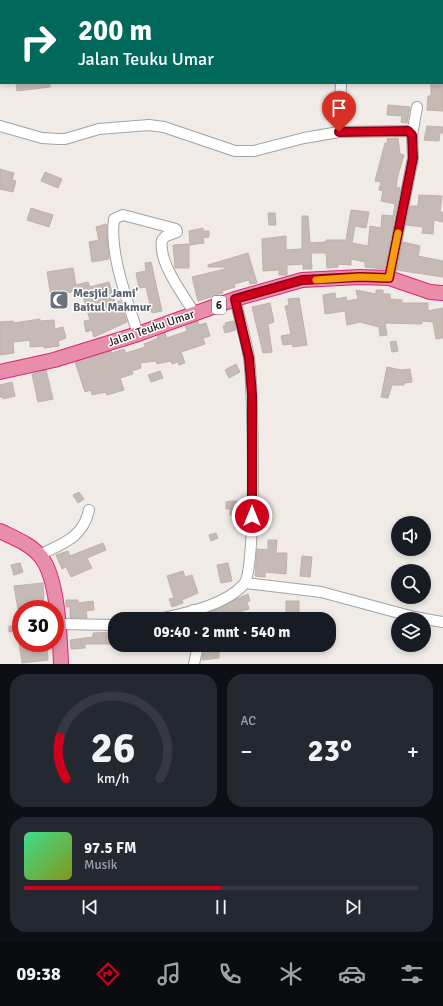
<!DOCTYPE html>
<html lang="id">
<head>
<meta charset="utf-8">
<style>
  body { margin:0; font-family:Signika,sans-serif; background:#242831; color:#f1f3f6; height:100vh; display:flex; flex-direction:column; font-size:15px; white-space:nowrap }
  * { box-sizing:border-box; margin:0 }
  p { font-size:13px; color:#9ea1a6 }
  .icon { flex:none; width:22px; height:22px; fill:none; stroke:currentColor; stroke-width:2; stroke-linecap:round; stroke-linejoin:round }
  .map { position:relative; height:664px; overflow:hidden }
  .sheet { display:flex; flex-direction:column; gap:10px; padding:10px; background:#0d0f14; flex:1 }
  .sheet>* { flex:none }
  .guide { position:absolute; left:0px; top:0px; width:443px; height:84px; box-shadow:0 2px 6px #0003; background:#00695c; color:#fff; overflow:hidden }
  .tools { position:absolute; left:391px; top:516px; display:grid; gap:8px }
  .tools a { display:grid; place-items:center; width:40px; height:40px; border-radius:50%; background:#171b24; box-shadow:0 2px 6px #0003; font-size:20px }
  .speed { position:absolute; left:12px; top:600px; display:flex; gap:8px; font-size:20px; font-weight:700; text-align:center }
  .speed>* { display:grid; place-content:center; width:52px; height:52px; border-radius:50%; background:#171b24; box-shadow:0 2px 6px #0003; line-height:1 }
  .speed .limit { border:6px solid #d22; background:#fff; color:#111 }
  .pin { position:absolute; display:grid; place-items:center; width:34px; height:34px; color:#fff; margin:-41px -17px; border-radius:50% 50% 50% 0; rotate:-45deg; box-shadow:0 0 4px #0007 }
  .pin .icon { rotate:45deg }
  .me { position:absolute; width:44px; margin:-22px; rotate:0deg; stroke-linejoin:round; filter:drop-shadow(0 0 3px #0008) }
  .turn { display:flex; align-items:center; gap:14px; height:84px; padding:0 12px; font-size:18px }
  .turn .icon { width:52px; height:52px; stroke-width:2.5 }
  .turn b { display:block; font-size:28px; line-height:34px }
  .big { font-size:30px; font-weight:700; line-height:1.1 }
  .sheet .widget { flex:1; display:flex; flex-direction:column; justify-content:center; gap:6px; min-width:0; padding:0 14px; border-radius:16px; background:#242831 }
  .sheet .dial { align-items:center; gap:0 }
  .dial svg { height:104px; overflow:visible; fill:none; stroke:#363941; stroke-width:7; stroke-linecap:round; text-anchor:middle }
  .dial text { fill:#f1f3f6; stroke:none }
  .song { display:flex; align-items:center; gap:12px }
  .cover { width:48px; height:48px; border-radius:6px; background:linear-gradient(135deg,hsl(150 70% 55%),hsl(70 70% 35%)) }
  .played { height:4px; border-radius:2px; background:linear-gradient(90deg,#cf001c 50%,#363941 50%) }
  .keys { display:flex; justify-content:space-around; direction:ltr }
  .heat { display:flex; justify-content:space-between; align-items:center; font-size:22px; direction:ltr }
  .sheet .tiles { flex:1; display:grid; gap:10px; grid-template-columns:1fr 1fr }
  .widget:last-child { grid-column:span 2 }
  .trip { position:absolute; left:108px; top:612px; width:228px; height:40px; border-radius:16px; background:#171b24; box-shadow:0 2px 6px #0003; font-weight:700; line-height:40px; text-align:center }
  .tabs { display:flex; height:64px; justify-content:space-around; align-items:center; background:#090b0e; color:#9ea1a6 }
  .tabs .icon { width:28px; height:28px }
  .tabs .active { color:#cf001c }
  .tabs b { font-size:18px; color:#f1f3f6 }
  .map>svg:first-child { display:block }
</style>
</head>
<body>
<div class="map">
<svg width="443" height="664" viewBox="0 0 443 664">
  <rect width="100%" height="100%" fill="#f0ebe6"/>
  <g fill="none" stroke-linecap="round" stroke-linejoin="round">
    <!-- river -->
    <path stroke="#a6d9de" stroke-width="13" d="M246 0 247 1"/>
  </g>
  <!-- building -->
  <g fill="#c5bab5" stroke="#c2b0a8">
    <path d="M16 83H50V87L17 91Z"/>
    <path d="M431 83H443V111L427 110 428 96H431Z"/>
    <path d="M388 105 410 107 407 123 401 122 402 116 387 115Z"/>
    <rect x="328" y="108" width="5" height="7"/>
    <path d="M427 126 443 127V133H440L439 141 424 140Z"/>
    <path d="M398 138 400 154 404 155 398 175 396 187 400 188 384 269 365 267V262L351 259V265L338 264V267L327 268 326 253H311L312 269H303V264L287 265V275H279V270L263 271 262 239 286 236V250L302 249V216H308L310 243 326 242V240H346L351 210 369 212 366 228 355 226 352 243 368 246 370 226 381 228 382 215 393 216 395 204 381 201 383 191 379 190 381 182 375 181 385 143H388L387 139Z"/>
    <path d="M0 169 14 173 12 180 16 181 13 192 0 189Z"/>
    <path d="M45 172 62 179 58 188 41 181Z"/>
    <path d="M419 195 442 196 440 212H443V222L434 220 433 234 422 233 423 227 406 225 410 206H418Z"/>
    <path d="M31 208 53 215 49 227 27 220Z"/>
    <path d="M268 213H275L276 225H269Z"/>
    <path d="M106 224 109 259 92 262 89 242 99 240 96 227Z"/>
    <path d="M203 228V231H209V237L203 238 204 243 190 245 189 231Z"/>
    <path d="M403 242 420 246 418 256 443 261V277L397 270Z"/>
    <path d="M189 244V268H175L173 245Z"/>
    <path d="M248 253 257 283 250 284 249 280 234 284 235 287 222 291 223 293 198 301 192 277 225 269V267H208V265Z"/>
    <path d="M151 262 162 311 152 313 146 287 139 288 136 273 146 271 145 263Z"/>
    <path d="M73 268 76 285 88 282 90 287 109 282 115 303 120 301 127 322 94 337 92 330 86 332 84 321 90 320 81 290 51 296 47 272Z"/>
    <path d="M356 290 376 294V290H383V294H390V299L402 300V303H428V311L443 308V338L436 339 433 322 422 321V324L385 323 387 335 380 336 379 327 360 322 347 325 345 311 325 314 323 295 335 293 336 299 346 297 347 301 358 299Z"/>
    <path d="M299 298 307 345 293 347 292 344 283 345 281 336 291 334 285 306 289 305 288 299Z"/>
    <path d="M270 303 274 322 268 324 272 352 263 353 252 307Z"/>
    <path d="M40 319V321L54 320 55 329 63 327 66 338 58 341 59 346 44 348V346L30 347V340L13 342 14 353 0 355V322L13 321 14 323Z"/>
    <path d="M198 321 199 325 206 323 210 336 203 338 205 344 181 352 185 363 179 365 178 362 172 364 171 361 157 364 156 361 140 363 141 368 132 371 133 374 120 378 124 390 107 395 106 392 92 395 91 390 85 392 75 362 111 351 112 353 124 349 126 353 145 347 144 344 158 338 157 336 165 333 167 338 187 331 185 326Z"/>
    <path d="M234 321 236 330 225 333 223 326 226 325 225 323Z"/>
    <path d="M396 341 398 351 392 352 390 342Z"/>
    <path d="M236 364 240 372 229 378 225 370Z"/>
    <path d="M387 367 401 370 410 369 412 382 404 383V385H392L388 398 381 397Z"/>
    <path d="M46 370 53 399 38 402 32 374Z"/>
    <path d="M160 371 163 378 151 382 148 375Z"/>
    <path d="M12 382 15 396 3 399V397H0V385Z"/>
    <path d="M79 492 84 499 78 503 73 495Z"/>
    <path d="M231 501H240V522L233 521V516L230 515V509H226V502Z"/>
    <path d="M216 533 218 538 211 541 209 535Z"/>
    <path d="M268 540H277L276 553H287L286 574 265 572V577L255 576 257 549 268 550Z"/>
    <path d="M103 543 106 550 87 558 92 568 71 577 66 567 62 569 56 555 68 551 70 556Z"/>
    <path d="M302 556 312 557 310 577 300 576Z"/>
    <path d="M20 563 23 572 14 575 11 565Z"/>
    <path d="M228 563 232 581 221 583 217 565Z"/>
    <path d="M183 571 185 577 192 575 198 593 182 600 183 603 172 607 169 599 174 598 167 576Z"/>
    <path d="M43 583 44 609H18L14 586Z"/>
    <path d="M248 594 250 601 247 602 249 609 242 611 243 613 230 617V619H223L221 615 210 619 209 616 204 617 203 614Z"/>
    <path d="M66 600H78V603L93 601 94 610 86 611 87 618H70V607H66Z"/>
    <rect x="286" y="601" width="13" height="18"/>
    <path d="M9 626H16V631L9 632Z"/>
    <path d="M115 632V644H85V648L71 649 70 640 93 637V633Z"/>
    <path d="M19 643H47L48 660 22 663Z"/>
    <path d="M219 650V658L202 660 203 652Z"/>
  </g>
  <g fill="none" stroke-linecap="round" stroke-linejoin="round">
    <defs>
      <g id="minor">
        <path d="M344 1V0"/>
        <path d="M0 126 42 138 58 139H65L99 129 149 125 164 127 235 151H254L304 138 339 132 408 131 412 135 413 158 389 278"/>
        <path d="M339 132 341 83"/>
        <path d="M412 135 417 107"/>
        <path d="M138 334C128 302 109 254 114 219L123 215 176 229 177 232 166 236 162 240C158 263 183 294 195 314"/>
        <path d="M39 555C62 544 83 538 89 510"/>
        <path d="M245 583 321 592 414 617 443 622"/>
        <path d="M193 610 197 619"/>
        <path d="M159 619C186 613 226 605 244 584 257 569 253 385 249 358 246 338 239 318 235 299"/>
        <path d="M59 624 115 625"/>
        <path d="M194 664 198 645"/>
      </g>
      <g id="highway">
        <path d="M0 372 54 360 138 334 235 299 302 280 360 277 389 278 430 292 443 293"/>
        <path d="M0 531C14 538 31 544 41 557 58 578 60 637 61 664"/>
      </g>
    </defs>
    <!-- minor casing -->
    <use href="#minor" stroke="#a3a3a3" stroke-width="12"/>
    <!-- highway casing -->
    <use href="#highway" stroke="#dd247d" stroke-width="16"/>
    <!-- minor -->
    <use href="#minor" stroke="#fff" stroke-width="10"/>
    <!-- highway -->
    <use href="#highway" stroke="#e88daa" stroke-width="14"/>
  </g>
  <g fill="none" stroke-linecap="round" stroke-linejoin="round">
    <defs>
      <path id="route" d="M252 516V395L249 358 235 299 302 280 360 277 389 278 413 158 412 135 408 131 339 132"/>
    </defs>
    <!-- route casing -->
    <use href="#route" stroke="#870012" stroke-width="10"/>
    <!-- route -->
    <use href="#route" stroke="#cf001c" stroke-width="7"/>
    <!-- slow -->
    <path stroke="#f59e0b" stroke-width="7" d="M316 280 360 277 389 278 398 233"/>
  </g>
  <!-- icons -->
  <defs>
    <symbol id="mosque-square" viewBox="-11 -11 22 22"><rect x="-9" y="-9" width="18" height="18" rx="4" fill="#6b7280" stroke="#fff"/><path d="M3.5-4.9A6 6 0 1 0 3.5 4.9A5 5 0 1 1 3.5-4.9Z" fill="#fff"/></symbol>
  </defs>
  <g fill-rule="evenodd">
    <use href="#mosque-square" x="48" y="289" width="22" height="22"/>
  </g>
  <g text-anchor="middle" stroke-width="3" stroke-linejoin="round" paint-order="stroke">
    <!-- shield labels -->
    <rect fill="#fff" stroke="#626262" stroke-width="1" x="212" y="296" width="14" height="18" rx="3"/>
    <g font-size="11" font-weight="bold" fill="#1f1f1f">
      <text x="219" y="309">6</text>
    </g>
    <!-- worship labels -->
    <g font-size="12" font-weight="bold" fill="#5b616d" stroke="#fff" text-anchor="start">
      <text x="73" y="297">Mesjid Jami'<tspan x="73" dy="14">Baitul Makmur</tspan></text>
    </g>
    <!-- street labels -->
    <g font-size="12" fill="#1f1f1f" stroke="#fff">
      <text transform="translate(151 328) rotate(-19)" y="4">Jalan Teuku Umar</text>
    </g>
  </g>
</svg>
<div class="tools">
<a><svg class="icon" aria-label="sound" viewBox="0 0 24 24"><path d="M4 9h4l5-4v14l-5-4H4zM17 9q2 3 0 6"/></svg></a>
<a><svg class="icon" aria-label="search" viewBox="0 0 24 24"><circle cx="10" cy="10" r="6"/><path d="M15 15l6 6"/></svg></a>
<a><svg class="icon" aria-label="layers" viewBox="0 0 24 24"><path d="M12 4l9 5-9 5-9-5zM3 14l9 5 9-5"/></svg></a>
</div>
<div class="speed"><div class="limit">30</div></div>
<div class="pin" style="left:339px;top:132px;background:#d93025"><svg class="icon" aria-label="arrive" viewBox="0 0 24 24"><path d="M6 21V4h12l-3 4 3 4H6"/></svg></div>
<svg class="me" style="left:252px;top:516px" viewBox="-20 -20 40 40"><circle r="17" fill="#cf001c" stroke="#fff" stroke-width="3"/><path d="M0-11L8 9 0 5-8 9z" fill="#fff"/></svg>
<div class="trip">09:40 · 2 mnt · 540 m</div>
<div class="guide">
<div class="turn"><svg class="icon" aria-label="right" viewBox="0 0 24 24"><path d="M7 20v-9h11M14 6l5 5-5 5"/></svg><div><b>200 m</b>Jalan Teuku Umar</div></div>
</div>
</div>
<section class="sheet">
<div class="tiles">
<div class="widget dial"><svg viewBox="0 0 100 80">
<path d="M14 69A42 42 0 1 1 86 69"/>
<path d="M14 69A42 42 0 0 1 9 37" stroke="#cf001c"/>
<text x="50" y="56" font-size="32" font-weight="700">26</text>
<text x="50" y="72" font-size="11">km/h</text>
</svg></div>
<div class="widget"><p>AC</p>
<div class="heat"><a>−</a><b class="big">23°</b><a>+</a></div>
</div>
<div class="widget">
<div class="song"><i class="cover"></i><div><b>97.5 FM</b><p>Musik</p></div></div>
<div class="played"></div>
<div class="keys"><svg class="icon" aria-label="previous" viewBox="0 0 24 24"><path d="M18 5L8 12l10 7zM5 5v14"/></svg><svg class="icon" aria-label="pause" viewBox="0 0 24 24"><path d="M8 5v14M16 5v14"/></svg><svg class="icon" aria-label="next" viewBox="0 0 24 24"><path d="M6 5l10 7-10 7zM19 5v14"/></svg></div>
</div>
</div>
</section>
<nav class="tabs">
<b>09:38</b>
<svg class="icon active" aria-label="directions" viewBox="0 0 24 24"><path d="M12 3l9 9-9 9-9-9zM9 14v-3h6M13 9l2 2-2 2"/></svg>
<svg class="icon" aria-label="music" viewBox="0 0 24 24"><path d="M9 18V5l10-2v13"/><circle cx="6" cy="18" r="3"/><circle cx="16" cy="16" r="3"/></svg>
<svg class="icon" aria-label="phone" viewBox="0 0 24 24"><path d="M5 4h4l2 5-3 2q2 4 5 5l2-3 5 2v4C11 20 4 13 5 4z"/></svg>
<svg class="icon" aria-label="climate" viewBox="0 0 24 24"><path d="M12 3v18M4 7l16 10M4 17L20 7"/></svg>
<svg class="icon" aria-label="car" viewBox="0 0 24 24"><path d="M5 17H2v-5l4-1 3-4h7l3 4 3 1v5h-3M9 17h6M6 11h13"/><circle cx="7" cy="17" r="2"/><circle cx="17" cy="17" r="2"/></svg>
<svg class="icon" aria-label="filters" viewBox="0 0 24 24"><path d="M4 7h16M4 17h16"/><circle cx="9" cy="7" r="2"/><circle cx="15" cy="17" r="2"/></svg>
</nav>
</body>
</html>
